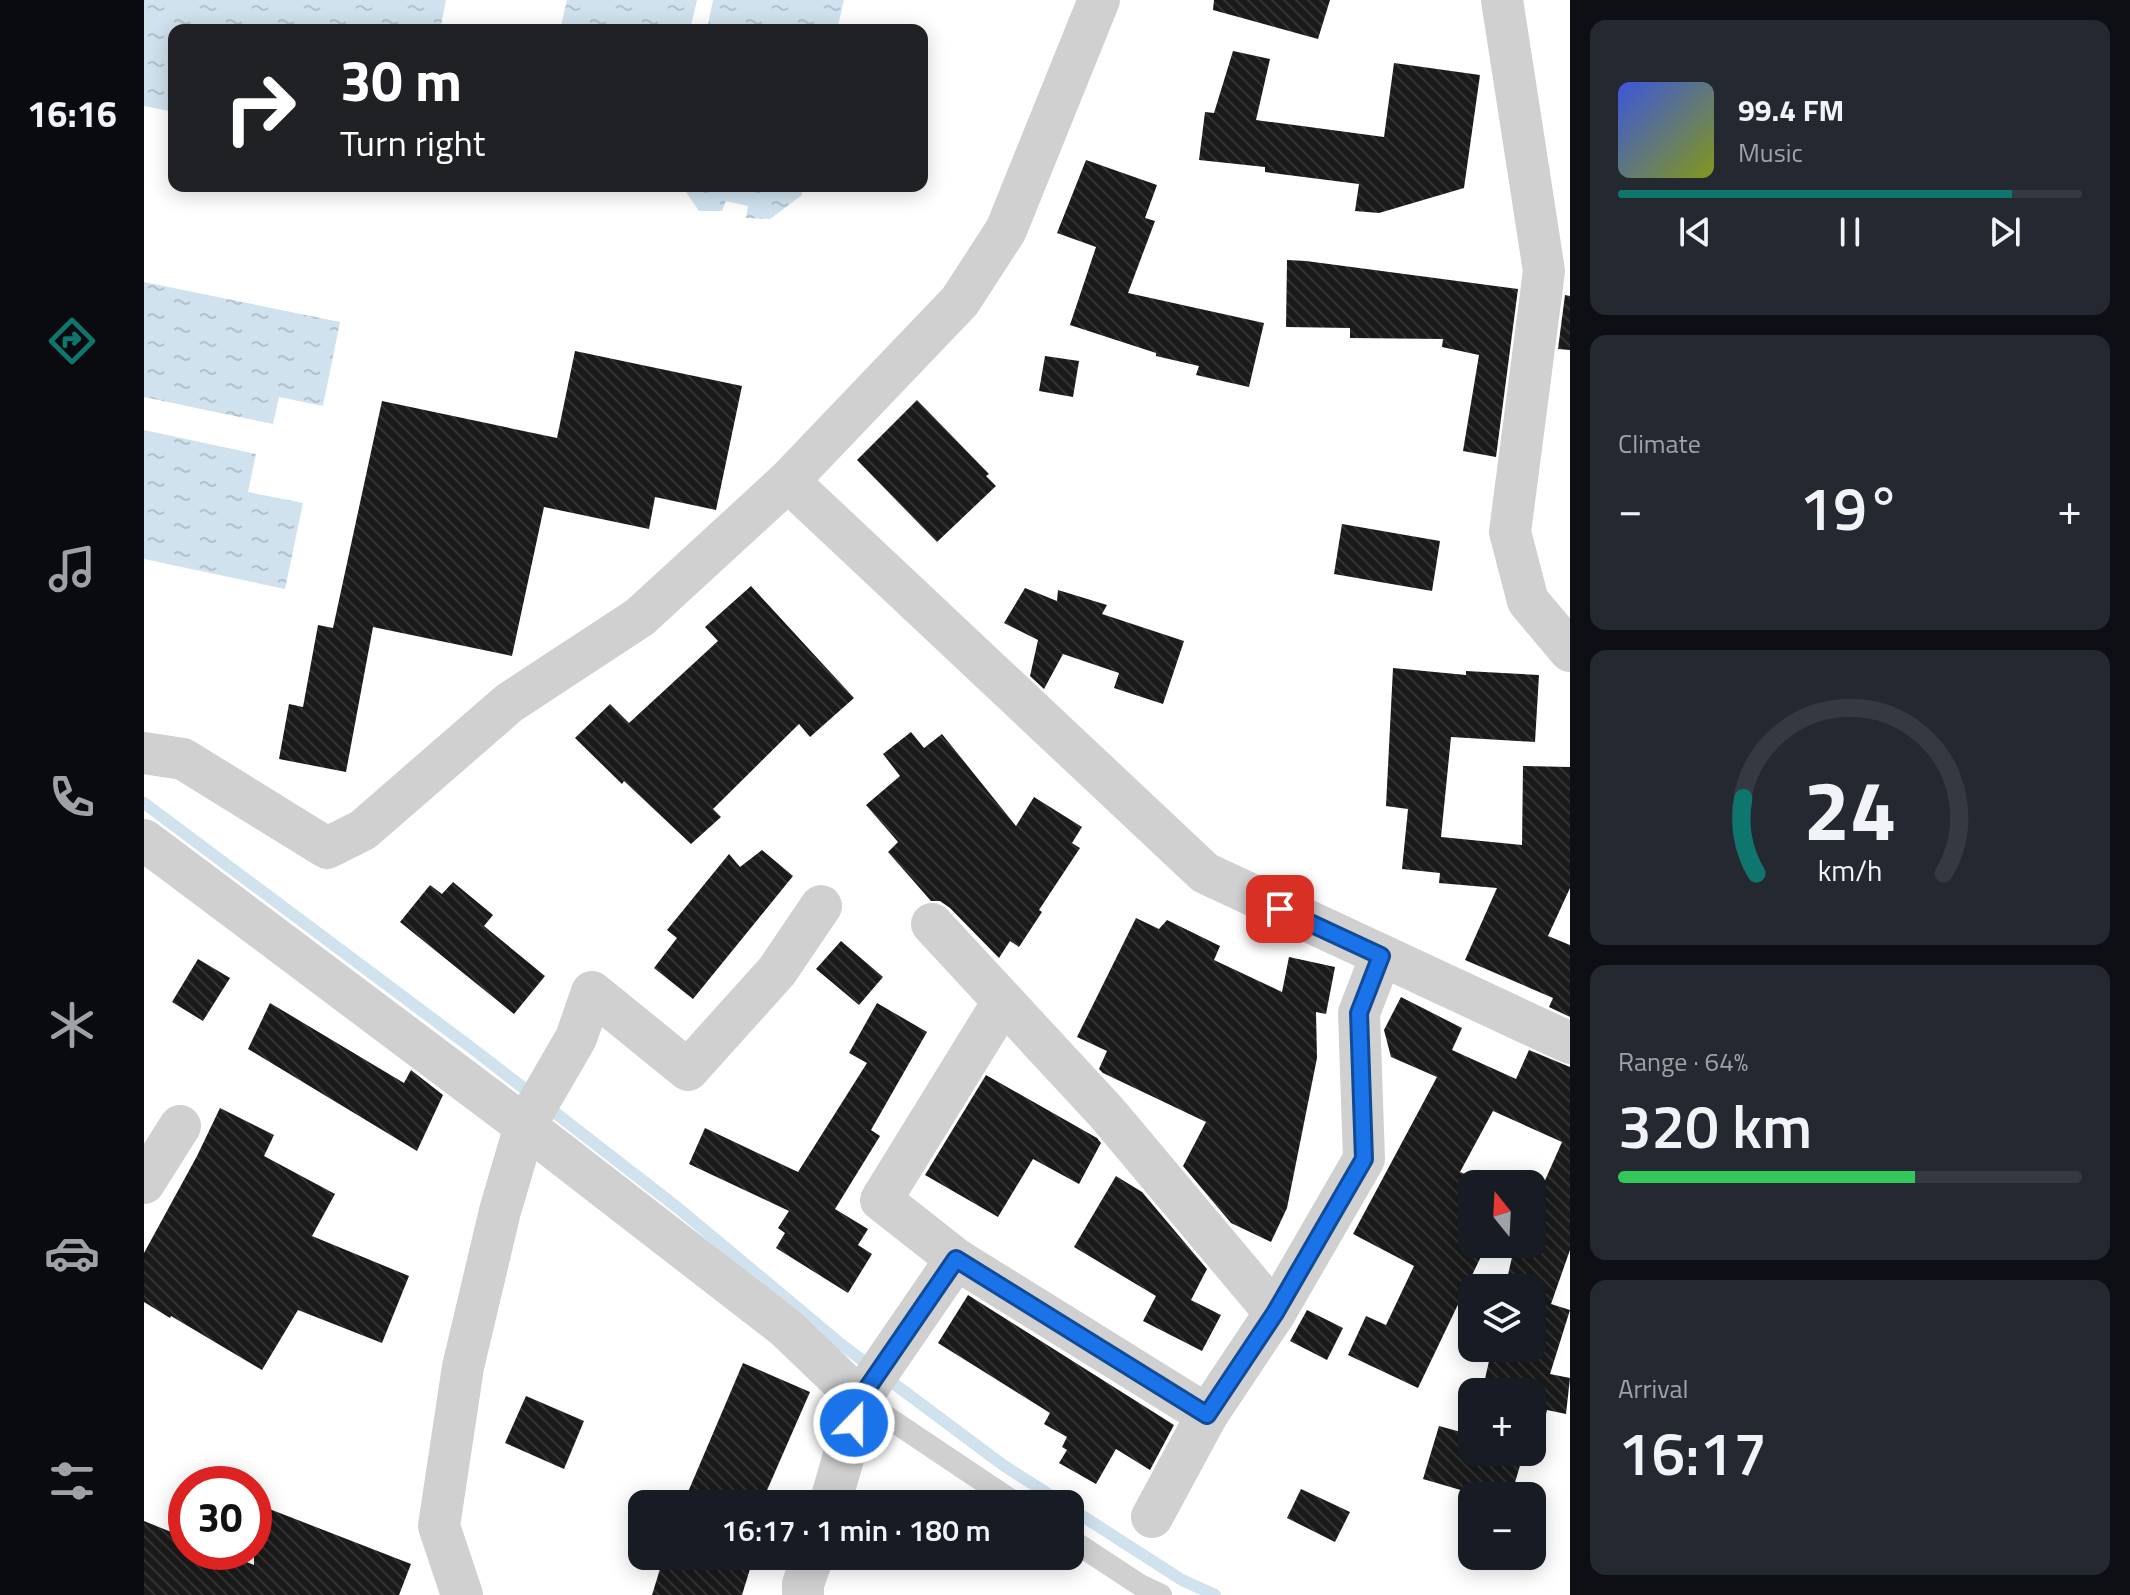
<!DOCTYPE html>
<html lang="en">
<head>
<meta charset="utf-8">
<style>
  body { margin:0; font-family:"Titillium Web",sans-serif; background:#242831; color:#f1f3f6; height:100vh; display:flex; flex-direction:column; font-size:30px; white-space:nowrap }
  * { box-sizing:border-box; margin:0 }
  p { font-size:26px; color:#9ea1a6 }
  .icon { flex:none; width:44px; height:44px; fill:none; stroke:currentColor; stroke-width:2; stroke-linecap:round; stroke-linejoin:round }
  .map { position:relative; flex:1; overflow:hidden }
  .drawer { display:flex; flex-direction:column; gap:20px; padding:20px; background:#0d0f14; width:560px }
  .drawer>* { flex:none }
  .guide { position:absolute; left:24px; top:24px; width:760px; height:168px; border-radius:16px; box-shadow:0 4px 20px #0003; background:#202124; color:#fff; overflow:hidden }
  .needle { width:52px; rotate:342deg }
  .controls { position:absolute; left:1314px; top:1170px; display:grid; gap:16px }
  .controls a { display:grid; place-items:center; width:88px; height:88px; border-radius:16px; background:#171b24; box-shadow:0 4px 20px #0003; font-size:40px }
  .speed { position:absolute; left:24px; top:1466px; display:flex; gap:16px; font-size:40px; font-weight:700; text-align:center }
  .speed>* { display:grid; place-content:center; width:104px; height:104px; border-radius:50%; background:#171b24; box-shadow:0 4px 20px #0003; line-height:1 }
  .speed .limit { border:12px solid #d22; background:#fff; color:#111 }
  .pin { position:absolute; display:grid; place-items:center; width:68px; height:68px; color:#fff; margin:-34px; border-radius:16px; box-shadow:0 4px 12px #0006 }
  .me { position:absolute; width:88px; margin:-44px; rotate:22deg; stroke-linejoin:round; filter:drop-shadow(0 0 6px #0008) }
  .turn { display:flex; align-items:center; gap:28px; height:168px; padding:0 40px; font-size:36px }
  .turn .icon { width:104px; height:104px; stroke-width:2.5 }
  .turn b { display:block; font-size:56px; line-height:68px }
  .big { font-size:60px; font-weight:600; line-height:1.1 }
  .drawer .widget { flex:1; display:flex; flex-direction:column; justify-content:center; gap:12px; min-width:0; padding:0 28px; border-radius:16px; background:#242831 }
  .drawer .dial { align-items:center; gap:0 }
  .dial svg { height:208px; overflow:visible; fill:none; stroke:#363941; stroke-width:7; stroke-linecap:round; text-anchor:middle }
  .dial text { fill:#f1f3f6; stroke:none }
  .song { display:flex; align-items:center; gap:24px }
  .cover { width:96px; height:96px; border-radius:12px; background:linear-gradient(135deg,hsl(230 70% 55%),hsl(70 70% 35%)) }
  .played { height:8px; border-radius:4px; background:linear-gradient(90deg,#0f766e 85%,#363941 85%) }
  .keys { display:flex; justify-content:space-around; direction:ltr }
  .heat { display:flex; justify-content:space-between; align-items:center; font-size:44px; direction:ltr }
  .charge { height:12px; border-radius:6px; background:linear-gradient(90deg,#34c759 64%,#363941 0) }
  .trip { position:absolute; left:484px; top:1490px; width:456px; height:80px; border-radius:16px; background:#171b24; box-shadow:0 4px 20px #0003; font-weight:600; line-height:80px; text-align:center }
  main { display:flex; flex:1; min-height:0 }
  .tabs { display:flex; flex-direction:column; width:144px; justify-content:space-around; align-items:center; background:#090b0e; color:#9ea1a6 }
  .tabs .icon { width:56px; height:56px }
  .tabs .active { color:#0f766e }
  .tabs b { font-size:36px; color:#f1f3f6 }
  .map>svg:first-child { display:block }
</style>
</head>
<body>
<main>
<nav class="tabs">
<b>16:16</b>
<svg class="icon active" aria-label="directions" viewBox="0 0 24 24"><path d="M12 3l9 9-9 9-9-9zM9 14v-3h6M13 9l2 2-2 2"/></svg>
<svg class="icon" aria-label="music" viewBox="0 0 24 24"><path d="M9 18V5l10-2v13"/><circle cx="6" cy="18" r="3"/><circle cx="16" cy="16" r="3"/></svg>
<svg class="icon" aria-label="phone" viewBox="0 0 24 24"><path d="M5 4h4l2 5-3 2q2 4 5 5l2-3 5 2v4C11 20 4 13 5 4z"/></svg>
<svg class="icon" aria-label="climate" viewBox="0 0 24 24"><path d="M12 3v18M4 7l16 10M4 17L20 7"/></svg>
<svg class="icon" aria-label="car" viewBox="0 0 24 24"><path d="M5 17H2v-5l4-1 3-4h7l3 4 3 1v5h-3M9 17h6M6 11h13"/><circle cx="7" cy="17" r="2"/><circle cx="17" cy="17" r="2"/></svg>
<svg class="icon" aria-label="filters" viewBox="0 0 24 24"><path d="M4 7h16M4 17h16"/><circle cx="9" cy="7" r="2"/><circle cx="15" cy="17" r="2"/></svg>
</nav>
<div class="map">
<svg width="1426" height="1595" viewBox="0 0 1426 1595">
  <defs>
    <pattern id="water-ripples" width="26" height="14" patternUnits="userSpaceOnUse" patternTransform="scale(2)"><rect width="26" height="14" fill="#cfe2ee"/><path d="M2 4q2-2 4 0t4 0M15 11q2-2 4 0t4 0" fill="none" stroke="#b2c2cd"/></pattern>
    <pattern id="building-back-hatch" width="6" height="6" patternUnits="userSpaceOnUse" patternTransform="scale(2)"><rect width="6" height="6" fill="#1a1a1a"/><path d="M-1 5l2 2M0 0l6 6M5-1l2 2" fill="none" stroke="#333"/></pattern>
  </defs>
  <rect width="100%" height="100%" fill="#fff"/>
  <!-- water -->
  <g fill="url(#water-ripples)">
    <path d="M0 0H302L296 30H30V112L0 106Z"/>
    <path d="M423 0H553L546 30H416Z"/>
    <path d="M569 0H700L693 30H563Z"/>
    <path d="M538 186H658V195L626 219 602 218 604 206 582 201 578 211H555Z"/>
    <path d="M0 282 196 322 179 406 135 397 129 424 0 397Z"/>
    <path d="M0 430 112 454 104 492 159 503 141 589 0 559Z"/>
  </g>
  <g fill="none" stroke-linecap="round" stroke-linejoin="round">
    <!-- stream -->
    <g stroke="#cfe2ee" stroke-width="12">
      <path d="M0 803 333 1052 534 1208 698 1345 859 1465 920 1504"/>
      <path d="M926 1508 1038 1580 1071 1595"/>
    </g>
  </g>
  <!-- building -->
  <g fill="url(#building-back-hatch)">
    <path d="M1070 0H1186L1174 39 1069 10Z"/>
    <path d="M1089 51 1126 59 1112 120 1240 137 1250 63 1336 75 1320 188 1235 213 1211 211 1215 184 1121 172V167L1055 160 1061 112 1070 113Z"/>
    <path d="M942 160 1013 185 1001 218 1011 221 984 293 1120 323 1105 387 1052 375 1055 366 1012 356V353L926 325 952 247 913 233Z"/>
    <path d="M1143 260 1162 261 1374 289 1352 457 1319 451 1335 355 1298 347 1299 339 1206 338V328L1142 327Z"/>
    <path d="M1421 295 1426 296V350L1414 349Z"/>
    <path d="M431 351 598 386 572 510 511 497 505 529 400 507 368 656 229 627 202 772 135 759 145 704 159 707 174 625 189 628 238 401 413 438Z"/>
    <path d="M901 356 935 361 929 397 895 391Z"/>
    <path d="M773 400 845 474 842 476 852 486 793 542 713 460Z"/>
    <path d="M1198 524 1296 541 1288 591 1190 574Z"/>
    <path d="M607 586 710 698 666 737 655 724 569 809 577 817 547 844 480 781 478 784 431 738 466 704 485 723 574 641 561 627Z"/>
    <path d="M881 588 913 601 914 590 963 605 958 614 1040 641 1019 704 970 688 975 673 919 654 900 689 886 676 894 640 860 623Z"/>
    <path d="M1249 668 1322 675V671L1395 675 1391 742 1307 737 1297 837 1378 845 1379 766 1426 767V888L1404 936 1426 945V1017L1405 1007 1409 998 1321 960 1353 888 1295 883 1296 873 1258 869 1264 809 1242 806Z"/>
    <path d="M767 732 780 748 798 734 872 826 890 797 938 827 928 843 936 848 895 910 898 912 875 947 866 941 855 958 806 908 796 901H787L744 852 754 842 722 805 756 776 739 754Z"/>
    <path d="M618 850 649 876 549 999 510 968 533 938 523 930 585 854 596 867Z"/>
    <path d="M309 882 349 915 340 926 401 976 370 1014 256 922 286 885 298 894Z"/>
    <path d="M992 918 1015 929 1023 920 1076 946 1070 960 1138 992 1145 957 1191 967 1182 1014 1172 1012 1173 1058 1143 1208 1127 1242 1087 1223 1039 1166 1062 1122 959 1073 955 1069 963 1051 933 1037Z"/>
    <path d="M697 941 739 977 715 1005 672 969Z"/>
    <path d="M54 959 86 978 59 1021 28 1002Z"/>
    <path d="M1257 997 1318 1028 1308 1050 1372 1079 1385 1050 1426 1067V1250L1407 1304 1426 1310 1406 1374 1426 1378 1422 1414 1403 1410 1400 1422 1390 1420 1388 1425V1392H1338L1348 1348H1388V1288H1361L1371 1244H1388V1202L1391 1203 1418 1142 1349 1111 1316 1172 1344 1184H1328V1244H1343L1274 1388 1204 1355 1222 1316 1242 1325 1270 1266 1209 1234 1293 1077 1247 1057 1240 1030Z"/>
    <path d="M126 1003 260 1083 267 1070 299 1095 273 1151 104 1049Z"/>
    <path d="M733 1003 783 1032 727 1130 736 1136 691 1209 724 1229 714 1245 728 1254 704 1293 632 1248 641 1233 634 1228 645 1211 545 1164 561 1128 654 1172 723 1063 705 1053Z"/>
    <path d="M842 1075 953 1138 957 1143 935 1184 889 1159 854 1217 781 1175Z"/>
    <path d="M76 1108 130 1135 120 1156 191 1194 168 1236 265 1276 238 1343 154 1310 118 1370 27 1316 26 1318 0 1302V1253L53 1156Z"/>
    <path d="M972 1176 998 1192 1063 1269 1047 1300 1077 1315 1058 1351 999 1321 1012 1296 930 1247Z"/>
    <path d="M824 1295 1030 1425 1006 1470 972 1449 952 1484 915 1463 923 1450 918 1447 923 1437 900 1424 906 1413 794 1343Z"/>
    <path d="M1163 1310 1199 1328 1183 1360 1146 1341Z"/>
    <path d="M599 1363 666 1392 617 1504H573L544 1492Z"/>
    <path d="M382 1396 440 1421 420 1469 361 1443Z"/>
    <path d="M1295 1426 1328 1435V1452H1380L1367 1496H1337L1279 1479Z"/>
    <path d="M1157 1489 1206 1512 1191 1542 1143 1518Z"/>
    <path d="M110 1503 267 1564 255 1595H0V1521L42 1538V1552H78L110 1565Z"/>
    <path d="M520 1556H610L598 1595H508Z"/>
  </g>
  <g fill="none" stroke-linecap="round" stroke-linejoin="round">
    <!-- service -->
    <g stroke="#d0d0d0" stroke-width="22">
      <path d="M716 1399 873 1504"/>
      <path d="M926 1539 996 1585 1017 1595"/>
    </g>
    <!-- minor -->
    <g stroke="#d0d0d0" stroke-width="42">
      <path d="M1358 0 1400 271 1366 532 1384 601 1426 651"/>
      <path d="M644 481 1061 873 1426 1043"/>
      <path d="M0 753 39 759 183 848 219 830 365 703 496 617 644 481 816 301 862 230 955 0"/>
      <path d="M0 840 381 1126 642 1328 716 1399"/>
      <path d="M788 924 963 1113 1131 1313"/>
      <path d="M859 1002 737 1200 812 1259 1063 1415 1131 1313 1220 1159 1215 1013 1237 956"/>
      <path d="M0 1183 36 1126"/>
      <path d="M686 1504 716 1399 812 1259"/>
      <path d="M1008 1517 1063 1415"/>
      <path d="M318 1595 295 1526 319 1367 356 1211 381 1126 432 1038 448 992 544 1070 633 971 677 906"/>
      <path d="M659 1595V1584L669 1556"/>
    </g>
  </g>
  <g fill="none" stroke-linecap="round" stroke-linejoin="round">
    <defs>
      <path id="route" d="M710 1423 716 1399 812 1259 1063 1415 1131 1313 1220 1159 1215 1013 1237 956 1136 909"/>
    </defs>
    <!-- route casing -->
    <use href="#route" stroke="#114b97" stroke-width="20"/>
    <!-- route -->
    <use href="#route" stroke="#1a73e8" stroke-width="14"/>
  </g>
</svg>
<div class="controls">
<a><svg class="needle" viewBox="-14 -14 28 28"><path d="M0-13l5 13h-10z" fill="#e53935"/><path d="M0 13l5-13h-10z" fill="#9ea1a6"/></svg></a>
<a><svg class="icon" aria-label="layers" viewBox="0 0 24 24"><path d="M12 4l9 5-9 5-9-5zM3 14l9 5 9-5"/></svg></a>
<a>+</a>
<a>−</a>
</div>
<div class="speed"><div class="limit">30</div></div>
<div class="pin" style="left:1136px;top:909px;background:#d93025"><svg class="icon" aria-label="arrive" viewBox="0 0 24 24"><path d="M6 21V4h12l-3 4 3 4H6"/></svg></div>
<svg class="me" style="left:710px;top:1423px" viewBox="-20 -20 40 40"><circle r="17" fill="#1a73e8" stroke="#fff" stroke-width="3"/><path d="M0-11L8 9 0 5-8 9z" fill="#fff"/></svg>
<div class="trip">16:17 · 1 min · 180 m</div>
<div class="guide">
<div class="turn"><svg class="icon" aria-label="right" viewBox="0 0 24 24"><path d="M7 20v-9h11M14 6l5 5-5 5"/></svg><div><b>30 m</b>Turn right</div></div>
</div>
</div>
<section class="drawer">
<div class="widget">
<div class="song"><i class="cover"></i><div><b>99.4 FM</b><p>Music</p></div></div>
<div class="played"></div>
<div class="keys"><svg class="icon" aria-label="previous" viewBox="0 0 24 24"><path d="M18 5L8 12l10 7zM5 5v14"/></svg><svg class="icon" aria-label="pause" viewBox="0 0 24 24"><path d="M8 5v14M16 5v14"/></svg><svg class="icon" aria-label="next" viewBox="0 0 24 24"><path d="M6 5l10 7-10 7zM19 5v14"/></svg></div>
</div>
<div class="widget"><p>Climate</p>
<div class="heat"><a>−</a><b class="big">19°</b><a>+</a></div>
</div>
<div class="widget dial"><svg viewBox="0 0 100 80">
<path d="M14 69A42 42 0 1 1 86 69"/>
<path d="M14 69A42 42 0 0 1 9 40" stroke="#0f766e"/>
<text x="50" y="56" font-size="32" font-weight="700">24</text>
<text x="50" y="72" font-size="11">km/h</text>
</svg></div>
<div class="widget"><p>Range · 64%</p><b class="big">320 km</b><div class="charge"></div></div>
<div class="widget"><p>Arrival</p><b class="big">16:17</b></div>
</section>
</main>
</body>
</html>
